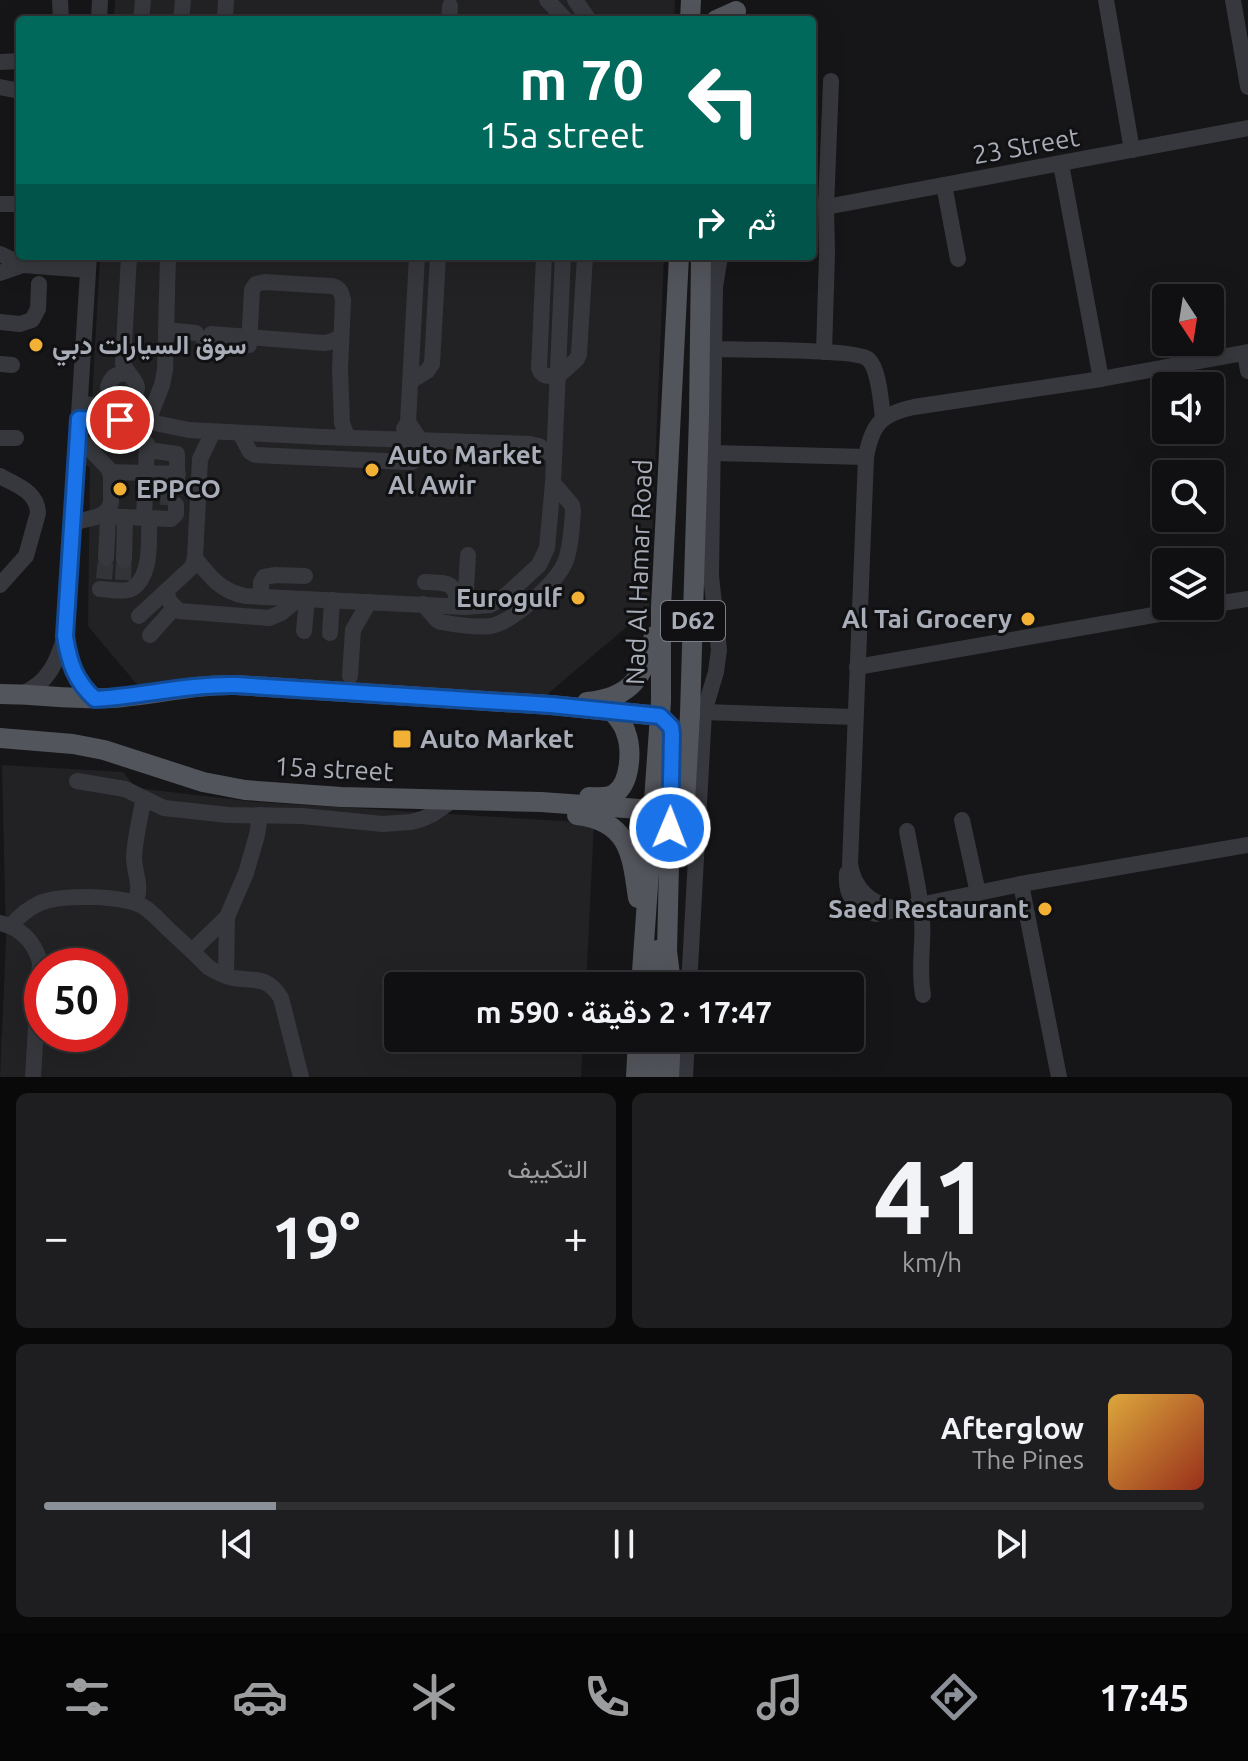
<!DOCTYPE html>
<html lang="ar">
<head>
<meta charset="utf-8">
<style>
  body { margin:0; font-family:Ubuntu,Vazirmatn,sans-serif; background:#1e1e20; color:#f1f3f6; direction:rtl; height:100vh; display:flex; flex-direction:column; font-size:30px; white-space:nowrap }
  * { box-sizing:border-box; margin:0 }
  p { font-size:26px; color:#9c9d9f }
  .icon { flex:none; width:44px; height:44px; fill:none; stroke:currentColor; stroke-width:2; stroke-linecap:round; stroke-linejoin:round }
  .map { position:relative; height:1077px; overflow:hidden; direction:ltr }
  .panel { display:flex; flex-direction:column; gap:16px; padding:16px; background:#09090a; flex:1 }
  .panel>* { flex:none }
  .top-card { position:absolute; left:16px; top:16px; width:800px; height:244px; border-radius:8px; box-shadow:0 8px 32px #0002,0 0 0 2px #303032; direction:rtl; background:#00695c; color:#fff; overflow:hidden }
  .needle { width:52px; rotate:168deg }
  .fabs { position:absolute; left:1152px; top:284px; display:grid; gap:16px }
  .fabs a { display:grid; place-items:center; width:72px; height:72px; border-radius:8px; background:#101012; box-shadow:0 8px 32px #0002,0 0 0 2px #303032; font-size:40px }
  .speed { position:absolute; left:24px; top:948px; display:flex; gap:16px; font-size:40px; font-weight:700; text-align:center }
  .speed>* { display:grid; place-content:center; width:104px; height:104px; border-radius:50%; background:#101012; box-shadow:0 8px 32px #0002,0 0 0 2px #303032; line-height:1 }
  .speed .limit { border:12px solid #d22; background:#fff; color:#111 }
  .pin { position:absolute; display:grid; place-items:center; width:68px; height:68px; color:#fff; margin:-34px; border:4px solid #fff; border-radius:50%; box-shadow:0 2px 8px #0007 }
  .me { position:absolute; width:88px; margin:-44px; rotate:1deg; stroke-linejoin:round; filter:drop-shadow(0 0 6px #0008) }
  .turn { display:flex; align-items:center; gap:28px; height:168px; padding:0 40px; font-size:36px }
  .turn .icon { width:104px; height:104px; stroke-width:2.5 }
  .turn b { display:block; font-size:56px; line-height:68px }
  .then { display:flex; align-items:center; height:76px; padding:0 40px; background:#0003; gap:16px; font-size:30px }
  .big { font-size:60px; font-weight:600; line-height:1.1 }
  .panel .tile { flex:1; display:flex; flex-direction:column; justify-content:center; gap:12px; min-width:0; padding:0 28px; border-radius:12px; background:#1e1e20 }
  .panel .dial { align-items:center; gap:0 }
  .dial b { font-size:104px; line-height:1 }
  .song { display:flex; align-items:center; gap:24px }
  .cover { width:96px; height:96px; border-radius:12px; background:linear-gradient(135deg,hsl(40 70% 55%),hsl(10 70% 35%)) }
  .played { height:8px; border-radius:4px; background:linear-gradient(90deg,#8c9099 20%,#303032 20%) }
  .keys { display:flex; justify-content:space-around; direction:ltr }
  .heat { display:flex; justify-content:space-between; align-items:center; font-size:44px; direction:ltr }
  .panel .tiles { flex:1; display:grid; gap:16px; grid-template-columns:1fr 1fr }
  .tile:last-child { grid-column:span 2 }
  .trip { position:absolute; left:384px; top:972px; width:480px; height:80px; border-radius:8px; background:#101012; box-shadow:0 8px 32px #0002,0 0 0 2px #303032; font-weight:600; line-height:80px; text-align:center; direction:rtl }
  .tabs { display:flex; height:128px; justify-content:space-around; align-items:center; background:#060607; color:#9c9d9f }
  .tabs .icon { width:56px; height:56px }
  .tabs .active { color:#8c9099 }
  .tabs b { font-size:36px; color:#f1f3f6 }
  .map>svg:first-child { display:block }
</style>
</head>
<body>
<div class="map">
<svg width="1248" height="1077" viewBox="0 0 1248 1077">
  <rect width="100%" height="100%" fill="#161618"/>
  <!-- built -->
  <g fill="#222225" fill-rule="evenodd">
    <path d="M115 0H675L674 20H114Z"/>
    <path d="M100 256H664L649 608 531 708 139 687 88 626 90 468 86 465V437L90 436Z"/>
    <path d="M2 765 123 772 136 788 257 802 594 823 586 986H398V1038H583L581 1077H0L6 940ZM42 966H110V1034H42Z"/>
  </g>
  <g fill="none" stroke-linecap="round" stroke-linejoin="round">
    <!-- minor-tunnel -->
    <g stroke="#333438" stroke-width="16" stroke-dasharray="16 8" stroke-linecap="butt">
      <path d="M196 341 210 342"/>
      <path d="M168 505 169 479"/>
      <path d="M104 579 106 558"/>
      <path d="M123 580 124 560"/>
    </g>
    <!-- minor -->
    <g stroke="#37383d" stroke-width="16">
      <path d="M60 0 61 20"/>
      <path d="M547 0 566 20"/>
      <path d="M575 0 589 20"/>
      <path d="M1106 0 1132 150"/>
      <path d="M1233 0 1248 87"/>
      <path d="M99 20 100 0"/>
      <path d="M141 20 143 0"/>
      <path d="M181 20 183 0"/>
      <path d="M225 20 226 0"/>
      <path d="M449 20 450 6"/>
      <path d="M0 62 20 61"/>
      <path d="M0 87 20 91"/>
      <path d="M1061 164 1101 379"/>
      <path d="M944 185 958 259"/>
      <path d="M0 204H20"/>
      <path d="M812 206 826 207 1248 128"/>
      <path d="M0 254 23 265"/>
      <path d="M544 256 539 368C542 378 549 376 558 376L577 359 579 354 585 256"/>
      <path d="M0 273 23 265 88 270"/>
      <path d="M0 322 20 324 32 320 38 309 39 284"/>
      <path d="M166 330 196 333"/>
      <path d="M211 334 324 343 330 342 341 337"/>
      <path d="M249 345 252 290 256 284 264 282 331 286C339 287 342 292 343 301L340 369 342 423 346 434 351 438"/>
      <path d="M715 349C738 350 857 349 868 359 879 368 881 403 883 418"/>
      <path d="M824 352 827 254 826 207 831 81"/>
      <path d="M1245 353 1248 371"/>
      <path d="M0 364 12 365"/>
      <path d="M126 374C117 373 111 377 108 387L111 396 119 402 129 401C148 384 128 379 123 363L129 256"/>
      <path d="M411 381 427 371 432 364 438 256"/>
      <path d="M80 403C96 406 112 406 125 417L189 430 324 437 530 444 539 446 554 457"/>
      <path d="M79 419 113 421 125 417"/>
      <path d="M148 421 162 385 165 370 168 256"/>
      <path d="M404 429 408 422 417 256"/>
      <path d="M240 433 250 452 255 455 406 462H412L422 453 420 440 408 422"/>
      <path d="M77 436 108 468 111 476V503L107 511 100 516"/>
      <path d="M0 438H16"/>
      <path d="M147 450 177 454V480"/>
      <path d="M713 453 866 457"/>
      <path d="M110 472 178 474"/>
      <path d="M0 476C17 486 37 491 38 513L26 556 0 585"/>
      <path d="M144 518 147 444"/>
      <path d="M72 523 100 516 171 519 176 514V505"/>
      <path d="M106 558 108 517"/>
      <path d="M195 558C210 577 221 591 245 596L465 607 490 605 503 598 539 565 547 548 553 483 563 256"/>
      <path d="M124 560 125 517"/>
      <path d="M425 582C446 583 458 581 456 606"/>
      <path d="M100 589C109 589 125 593 133 588 152 575 149 539 149 518"/>
      <path d="M166 592 170 602 179 611 269 618 281 613 298 599"/>
      <path d="M261 597V582L264 577 276 575 305 576"/>
      <path d="M423 604 437 620 441 622C457 625 476 628 491 626 514 621 558 582 566 560 571 545 572 527 573 510L572 505 553 483"/>
      <path d="M1210 605 1248 599"/>
      <path d="M465 607 468 555"/>
      <path d="M139 616 192 567 195 558 200 459 213 432"/>
      <path d="M304 631 307 599"/>
      <path d="M330 633 332 600"/>
      <path d="M150 635 174 608"/>
      <path d="M66 642C70 666 76 683 95 699"/>
      <path d="M857 667 1205 606"/>
      <path d="M350 676 353 630 369 602"/>
      <path d="M21 694C48 684 57 662 65 636L89 256"/>
      <path d="M704 712 855 717"/>
      <path d="M77 781 125 789 164 808 228 815 302 816 383 824 411 822 422 819 433 814 453 800"/>
      <path d="M962 820 978 893"/>
      <path d="M907 831C912 860 920 890 922 919 924 946 918 966 923 995"/>
      <path d="M847 873C845 895 855 909 876 914L1021 884 1248 845"/>
      <path d="M1021 884 1059 1077"/>
      <path d="M135 902C143 886 134 874 134 857 135 838 140 817 144 798"/>
      <path d="M898 909C872 905 854 890 850 864L866 457C872 424 881 414 914 407L1101 379 1248 352"/>
      <path d="M0 923C21 928 34 941 40 962L33 1077"/>
      <path d="M11 926C19 916 29 908 40 903 63 894 123 895 144 907 153 913 160 921 167 928 181 941 195 953 208 967 216 972 224 976 233 978 256 981 267 976 281 998L301 1077"/>
      <path d="M192 951 227 917"/>
      <path d="M226 976 227 917 246 873 257 835 260 815"/>
      <path d="M689 986 704 712 716 672 719 650 711 576 715 287 720 256"/>
      <path d="M685 1077 687 1038"/>
    </g>
    <!-- major -->
    <g stroke="#53555c" stroke-width="20">
      <path d="M690 20 691 0"/>
      <path d="M716 20 736 11"/>
      <path d="M0 694C37 694 75 700 112 698 154 695 194 684 236 685L551 705 660 716 671 727 672 734 667 951 670 975 674 983"/>
      <path d="M587 702C632 698 644 676 654 636"/>
      <path d="M0 738 73 744 104 750 203 782 245 790 341 797 541 802 653 810 665 809"/>
      <path d="M589 797C597 797 607 799 614 794 631 784 632 749 626 733 624 724 617 717 612 711"/>
      <path d="M577 815C629 821 632 854 638 898"/>
      <path d="M682 854 690 714 699 416 701 256"/>
      <path d="M641 986 661 701V607L679 256"/>
      <path d="M655 986 657 950"/>
      <path d="M636 1077 638 1038"/>
      <path d="M652 1077 653 1038"/>
      <path d="M669 1077 671 1038"/>
    </g>
  </g>
  <g fill="none" stroke-linecap="round" stroke-linejoin="round">
    <defs>
      <path id="route" d="M120 420 113 421 79 419 65 636C69 662 75 681 95 699 142 696 189 684 236 685L551 705 660 716 671 727 672 734 670 828"/>
    </defs>
    <!-- route casing -->
    <use href="#route" stroke="#114b97" stroke-width="20"/>
    <!-- route -->
    <use href="#route" stroke="#1a73e8" stroke-width="14"/>
  </g>
  <!-- markers -->
  <g fill="#f2b134" stroke="#111113" stroke-width="3">
    <circle cx="36" cy="345" r="8"/>
    <circle cx="372" cy="470" r="8"/>
    <circle cx="120" cy="489" r="8"/>
    <circle cx="578" cy="598" r="8"/>
    <circle cx="1028" cy="619" r="8"/>
    <rect x="392" y="729" width="20" height="20" rx="4"/>
    <circle cx="1045" cy="909" r="8"/>
  </g>
  <g text-anchor="middle" stroke-width="6" stroke-linejoin="round" paint-order="stroke">
    <!-- shield labels -->
    <rect fill="#111113" stroke="#7b7e86" stroke-width="2" x="661" y="601" width="64" height="40" rx="6"/>
    <g font-size="24" font-weight="bold" fill="#a8adb8">
      <text x="693" y="629">D62</text>
    </g>
    <!-- street labels -->
    <g font-size="26" fill="#a8adb8" stroke="#111113">
      <text transform="translate(1026 146) rotate(-10)" y="9">23 Street</text>
      <text transform="translate(639 572) rotate(-88)" y="9">Nad Al Hamar Road</text>
      <text transform="translate(334 769) rotate(3)" y="9">15a street</text>
    </g>
    <!-- poi labels -->
    <g font-size="26" font-weight="bold" fill="#a8adb8" stroke="#111113" text-anchor="start">
      <text x="52" y="354">سوق السيارات دبي</text>
      <text x="388" y="464">Auto Market<tspan x="388" dy="30">Al Awir</tspan></text>
      <text x="136" y="498">EPPCO</text>
      <text x="562" y="607" text-anchor="end">Eurogulf</text>
      <text x="1012" y="628" text-anchor="end">Al Tai Grocery</text>
      <text x="420" y="748">Auto Market</text>
      <text x="1029" y="918" text-anchor="end">Saed Restaurant</text>
    </g>
  </g>
</svg>
<div class="fabs">
<a><svg class="needle" viewBox="-14 -14 28 28"><path d="M0-13l5 13h-10z" fill="#e53935"/><path d="M0 13l5-13h-10z" fill="#9c9d9f"/></svg></a>
<a><svg class="icon" aria-label="sound" viewBox="0 0 24 24"><path d="M4 9h4l5-4v14l-5-4H4zM17 9q2 3 0 6"/></svg></a>
<a><svg class="icon" aria-label="search" viewBox="0 0 24 24"><circle cx="10" cy="10" r="6"/><path d="M15 15l6 6"/></svg></a>
<a><svg class="icon" aria-label="layers" viewBox="0 0 24 24"><path d="M12 4l9 5-9 5-9-5zM3 14l9 5 9-5"/></svg></a>
</div>
<div class="speed"><div class="limit">50</div></div>
<div class="pin" style="left:120px;top:420px;background:#d93025"><svg class="icon" aria-label="arrive" viewBox="0 0 24 24"><path d="M6 21V4h12l-3 4 3 4H6"/></svg></div>
<svg class="me" style="left:670px;top:828px" viewBox="-20 -20 40 40"><circle r="17" fill="#1a73e8" stroke="#fff" stroke-width="3"/><path d="M0-11L8 9 0 5-8 9z" fill="#fff"/></svg>
<div class="trip">17:47 · 2 دقيقة · 590 m</div>
<div class="top-card">
<div class="turn"><svg class="icon" aria-label="left" viewBox="0 0 24 24"><path d="M17 20v-9H6M10 6l-5 5 5 5"/></svg><div><b>70 m</b>15a street</div></div>
<div class="then">ثم<svg class="icon" aria-label="right" viewBox="0 0 24 24"><path d="M7 20v-9h11M14 6l5 5-5 5"/></svg></div>
</div>
</div>
<section class="panel">
<div class="tiles">
<div class="tile dial"><b>41</b><p>km/h</p></div>
<div class="tile"><p>التكييف</p>
<div class="heat"><a>−</a><b class="big">19°</b><a>+</a></div>
</div>
<div class="tile">
<div class="song"><i class="cover"></i><div><b>Afterglow</b><p>The Pines</p></div></div>
<div class="played"></div>
<div class="keys"><svg class="icon" aria-label="previous" viewBox="0 0 24 24"><path d="M18 5L8 12l10 7zM5 5v14"/></svg><svg class="icon" aria-label="pause" viewBox="0 0 24 24"><path d="M8 5v14M16 5v14"/></svg><svg class="icon" aria-label="next" viewBox="0 0 24 24"><path d="M6 5l10 7-10 7zM19 5v14"/></svg></div>
</div>
</div>
</section>
<nav class="tabs">
<b>17:45</b>
<svg class="icon active" aria-label="directions" viewBox="0 0 24 24"><path d="M12 3l9 9-9 9-9-9zM9 14v-3h6M13 9l2 2-2 2"/></svg>
<svg class="icon" aria-label="music" viewBox="0 0 24 24"><path d="M9 18V5l10-2v13"/><circle cx="6" cy="18" r="3"/><circle cx="16" cy="16" r="3"/></svg>
<svg class="icon" aria-label="phone" viewBox="0 0 24 24"><path d="M5 4h4l2 5-3 2q2 4 5 5l2-3 5 2v4C11 20 4 13 5 4z"/></svg>
<svg class="icon" aria-label="climate" viewBox="0 0 24 24"><path d="M12 3v18M4 7l16 10M4 17L20 7"/></svg>
<svg class="icon" aria-label="car" viewBox="0 0 24 24"><path d="M5 17H2v-5l4-1 3-4h7l3 4 3 1v5h-3M9 17h6M6 11h13"/><circle cx="7" cy="17" r="2"/><circle cx="17" cy="17" r="2"/></svg>
<svg class="icon" aria-label="filters" viewBox="0 0 24 24"><path d="M4 7h16M4 17h16"/><circle cx="9" cy="7" r="2"/><circle cx="15" cy="17" r="2"/></svg>
</nav>
</body>
</html>
